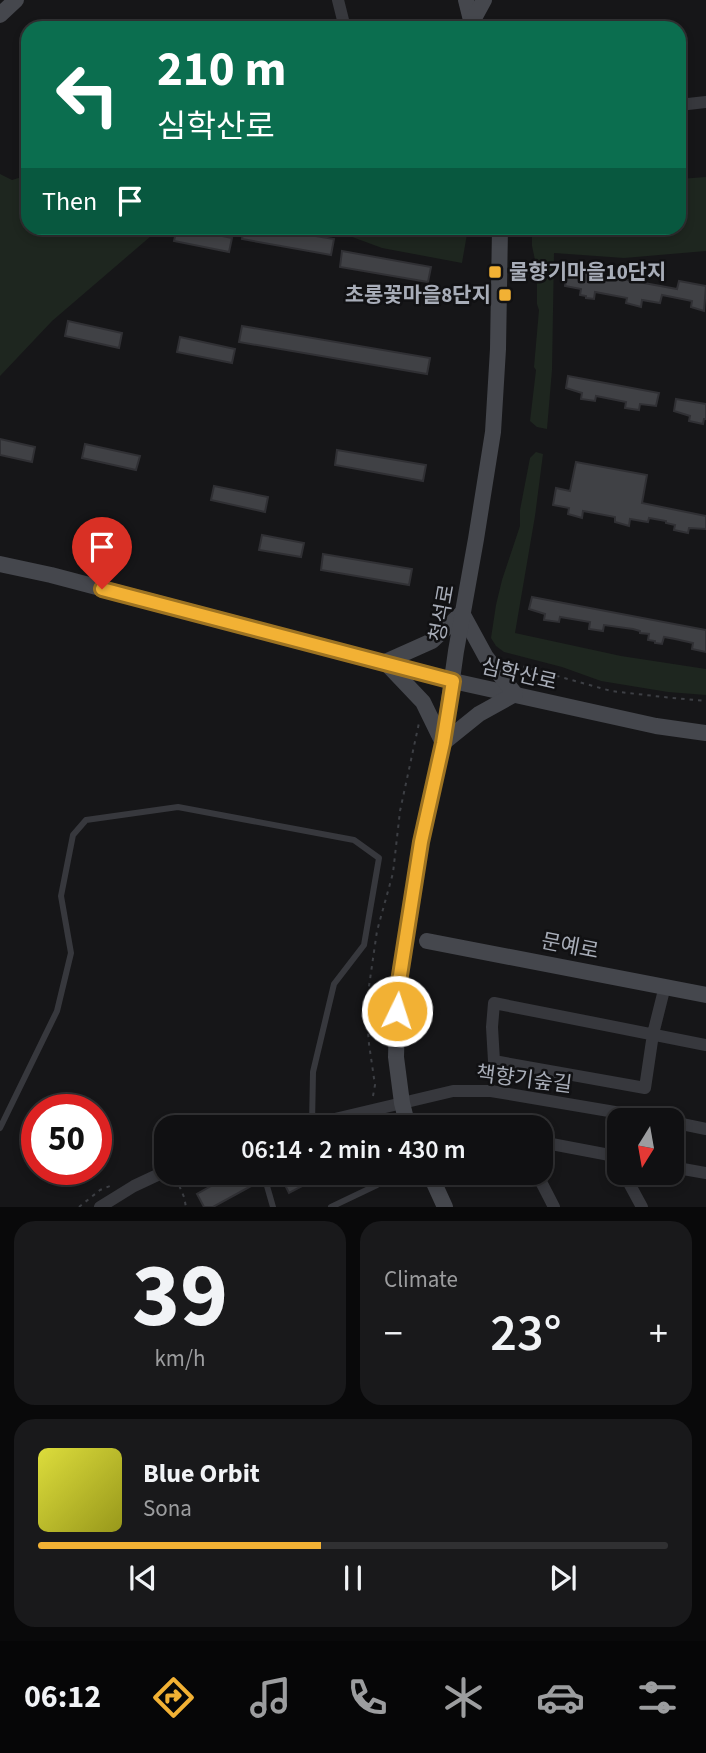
<!DOCTYPE html>
<html lang="en">
<head>
<meta charset="utf-8">
<style>
  body { margin:0; font-family:"Source Sans 3","Noto Sans KR",sans-serif; background:#19191b; color:#f1f3f6; height:100vh; display:flex; flex-direction:column; font-size:26px; white-space:nowrap }
  * { box-sizing:border-box; margin:0 }
  p { font-size:23px; color:#9c9d9f }
  .icon { flex:none; width:38px; height:38px; fill:none; stroke:currentColor; stroke-width:2; stroke-linecap:round; stroke-linejoin:round }
  .map { position:relative; height:1207px; overflow:hidden }
  .details { display:flex; flex-direction:column; gap:14px; padding:14px; background:#09090a; flex:1 }
  .details>* { flex:none }
  .guide { position:absolute; left:21px; top:21px; width:665px; height:214px; border-radius:21px; box-shadow:0 4px 10px #0003,0 0 0 2px #303032; background:#0b6e4f; color:#fff; overflow:hidden }
  .needle { width:46px; rotate:191deg }
  .controls { position:absolute; left:607px; top:1108px; display:grid; gap:14px }
  .controls a { display:grid; place-items:center; width:77px; height:77px; border-radius:14px; background:#101012; box-shadow:0 4px 10px #0003,0 0 0 2px #303032; font-size:35px }
  .speed { position:absolute; left:21px; top:1094px; display:flex; gap:14px; font-size:35px; font-weight:700; text-align:center }
  .speed>* { display:grid; place-content:center; width:91px; height:91px; border-radius:50%; background:#101012; box-shadow:0 4px 10px #0003,0 0 0 2px #303032; line-height:1 }
  .speed .limit { border:10px solid #d22; background:#fff; color:#111 }
  .pin { position:absolute; display:grid; place-items:center; width:60px; height:60px; color:#fff; margin:-72px -30px; border-radius:50% 50% 50% 0; rotate:-45deg; box-shadow:0 0 7px #0007 }
  .pin .icon { rotate:45deg }
  .me { position:absolute; width:77px; margin:-38px; rotate:4deg; stroke-linejoin:round; filter:drop-shadow(0 0 5px #0008) }
  .turn { display:flex; align-items:center; gap:24px; height:147px; padding:0 21px; font-size:32px }
  .turn .icon { width:91px; height:91px; stroke-width:2.5 }
  .turn b { display:block; font-size:49px; line-height:60px }
  .then { display:flex; align-items:center; height:66px; padding:0 21px; background:#0003; gap:14px; font-size:26px }
  .big { font-size:52px; font-weight:600; line-height:1.1 }
  .details .tile { flex:1; display:flex; flex-direction:column; justify-content:center; gap:10px; min-width:0; padding:0 24px; border-radius:21px; background:#19191b }
  .details .dial { align-items:center; gap:0 }
  .dial b { font-size:91px; line-height:1 }
  .song { display:flex; align-items:center; gap:21px }
  .cover { width:84px; height:84px; border-radius:10px; background:linear-gradient(135deg,hsl(60 70% 55%),hsl(60 70% 35%)) }
  .played { height:7px; border-radius:4px; background:linear-gradient(90deg,#f2b134 45%,#303032 45%) }
  .keys { display:flex; justify-content:space-around; direction:ltr }
  .heat { display:flex; justify-content:space-between; align-items:center; font-size:38px; direction:ltr }
  .details .tiles { flex:1; display:grid; gap:14px; grid-template-columns:1fr 1fr }
  .tile:last-child { grid-column:span 2 }
  .trip { position:absolute; left:154px; top:1115px; width:399px; height:70px; border-radius:21px; background:#101012; box-shadow:0 4px 10px #0003,0 0 0 2px #303032; font-weight:600; line-height:70px; text-align:center }
  .dock { display:flex; height:112px; justify-content:space-around; align-items:center; background:#060607; color:#9c9d9f }
  .dock .icon { width:49px; height:49px }
  .dock .current { color:#f2b134 }
  .dock b { font-size:32px; color:#f1f3f6 }
  .map>svg:first-child { display:block }
</style>
</head>
<body>
<div class="map">
<svg width="706" height="1207" viewBox="0 0 706 1207">
  <rect width="100%" height="100%" fill="#161618"/>
  <!-- green -->
  <g fill="#1e261f">
    <path d="M0 174 12 180 28 175V228H166L151 236 52 321 0 376Z"/>
    <path d="M706 177V251L624 258 554 253 552 370 547 429 537 427 530 421 536 370 534 367 539 310 537 304V269L532 246V228H679V179Z"/>
    <path d="M328 228H468L462 263 382 248Z"/>
    <path d="M536 452 543 454 535 516 515 633 621 656 706 669V695L668 692 601 681 562 667 504 652 496 646 491 638 496 605 502 580 520 526V510L530 458Z"/>
  </g>
  <!-- building -->
  <g fill="#404145" stroke="#303034" stroke-width="2">
    <path d="M177 228H185L232 238 229 252 174 241Z"/>
    <path d="M244 228H267L334 239 331 255 242 239Z"/>
    <path d="M342 251 431 267 428 282 340 267Z"/>
    <path d="M568 269 677 289 679 281 706 286 704 311 691 307 692 301 662 295 660 303 642 300 641 307 626 303 627 298 595 292 594 299 586 298V296L580 295 581 289 565 286Z"/>
    <path d="M68 321 122 333 119 348 65 336Z"/>
    <path d="M242 326 430 358 427 374 239 342Z"/>
    <path d="M180 337 235 349 232 363 177 352Z"/>
    <path d="M568 376 659 393 656 406 640 404 639 410 625 408 626 402 596 396 595 401 581 399 582 393 566 388Z"/>
    <path d="M676 399 706 404V419H704L703 424 689 421 690 416 674 411Z"/>
    <path d="M0 439 35 447 32 462 0 455Z"/>
    <path d="M85 444 140 456 136 470 82 458Z"/>
    <path d="M337 450 426 465 423 481 335 465Z"/>
    <path d="M576 462 647 475 642 503 706 516V529L689 528 688 533 674 530 675 525 666 523V521L649 518 648 522 630 519 629 526 615 522V517L583 511 582 518 568 514 569 508 553 505 556 488 570 491Z"/>
    <path d="M214 486 268 497 265 512 211 500Z"/>
    <path d="M262 535 304 543 301 557 259 550Z"/>
    <path d="M323 554 412 569 409 585 321 570Z"/>
    <path d="M532 597 706 630V652L692 649 693 643 675 639 664 637 662 644 655 643V641L648 640 649 634 640 633V631L633 629 604 625 603 631 589 629 590 622 560 617 559 622 544 620 545 614 529 609Z"/>
    <path d="M236 1172H246L253 1185 213 1207H204L197 1194Z"/>
    <path d="M294 1172H329L289 1193 282 1179Z"/>
  </g>
  <g fill="none" stroke-linecap="round" stroke-linejoin="round">
    <!-- path -->
    <g stroke="#3d3f44" stroke-width="2" stroke-dasharray="3.5 5" stroke-linecap="butt">
      <path d="M507 662 611 691 672 698 706 701"/>
      <path d="M373 1096 375 1085 369 1044 366 1007 377 931 393 873 400 811 419 723"/>
      <path d="M176 1178 184 1197 186 1207"/>
      <path d="M79 1207 100 1190 110 1186"/>
    </g>
    <!-- lane -->
    <g stroke="#37383d" stroke-width="6">
      <path d="M0 1128 57 1011 71 953 61 896 73 835 86 820 178 807 354 840 379 858 364 945 334 984 313 1072 312 1124"/>
      <path d="M263 1172 273 1207"/>
      <path d="M331 1207 377 1185"/>
    </g>
    <!-- street -->
    <g stroke="#37383d" stroke-width="12">
      <path d="M338 0 345 28"/>
      <path d="M679 105 706 102"/>
      <path d="M665 986 653 1034 645 1088 494 1061 492 1027 494 1003 706 1045"/>
      <path d="M672 1122 706 1129"/>
      <path d="M301 1127 453 1091H491L662 1120"/>
      <path d="M541 1142 620 1157"/>
      <path d="M672 1167 706 1173"/>
      <path d="M536 1172 554 1207"/>
      <path d="M623 1172 642 1207"/>
      <path d="M100 1207 134 1186 166 1171"/>
    </g>
    <!-- secondary -->
    <g stroke="#45474d" stroke-width="16">
      <path d="M466 0 473 28"/>
      <path d="M0 15 16 0"/>
      <path d="M472 22 484 0"/>
      <path d="M0 564 51 575 453 681 656 726 706 733"/>
      <path d="M462 613 486 657 515 694 479 714 443 743 423 702 385 662 432 641Z"/>
      <path d="M427 941 706 995"/>
      <path d="M408 1127 402 1103 396 1057 398 988 421 842 443 743 456 651 476 539 493 432 498 349 500 228"/>
      <path d="M429 1172 445 1207"/>
    </g>
  </g>
  <g fill="none" stroke-linecap="round" stroke-linejoin="round">
    <defs>
      <path id="route" d="M102 589 453 681 443 743 421 842 398 988 397 1011"/>
    </defs>
    <!-- route casing -->
    <use href="#route" stroke="#9d7322" stroke-width="18"/>
    <!-- route -->
    <use href="#route" stroke="#f2b134" stroke-width="12"/>
  </g>
  <!-- markers -->
  <g fill="#f2b134" stroke="#111113" stroke-width="2.5">
    <rect x="488" y="265" width="14" height="14" rx="3.5"/>
    <rect x="498" y="288" width="14" height="14" rx="3.5"/>
  </g>
  <g text-anchor="middle" stroke-width="5" stroke-linejoin="round" paint-order="stroke">
    <!-- poi labels -->
    <g font-size="21" font-weight="bold" fill="#a8adb8" stroke="#111113" text-anchor="start">
      <text x="509" y="279">물향기마을10단지</text>
      <text x="491" y="302" text-anchor="end">초롱꽃마을8단지</text>
    </g>
    <!-- street labels -->
    <g font-size="21" fill="#a8adb8" stroke="#111113">
      <text transform="translate(442 613) rotate(-80)" y="7">청석로</text>
      <text transform="translate(519 674) rotate(13)" y="7">심학산로</text>
      <text transform="translate(570 946) rotate(11)" y="7">문예로</text>
      <text transform="translate(524 1079) rotate(7)" y="7">책향기숲길</text>
    </g>
  </g>
</svg>
<div class="controls">
<a><svg class="needle" viewBox="-14 -14 28 28"><path d="M0-13l5 13h-10z" fill="#e53935"/><path d="M0 13l5-13h-10z" fill="#9c9d9f"/></svg></a>
</div>
<div class="speed"><div class="limit">50</div></div>
<div class="pin" style="left:102px;top:589px;background:#d93025"><svg class="icon" aria-label="arrive" viewBox="0 0 24 24"><path d="M6 21V4h12l-3 4 3 4H6"/></svg></div>
<svg class="me" style="left:397px;top:1011px" viewBox="-20 -20 40 40"><circle r="17" fill="#f2b134" stroke="#fff" stroke-width="3"/><path d="M0-11L8 9 0 5-8 9z" fill="#fff"/></svg>
<div class="trip">06:14 · 2 min · 430 m</div>
<div class="guide">
<div class="turn"><svg class="icon" aria-label="left" viewBox="0 0 24 24"><path d="M17 20v-9H6M10 6l-5 5 5 5"/></svg><div><b>210 m</b>심학산로</div></div>
<div class="then">Then<svg class="icon" aria-label="arrive" viewBox="0 0 24 24"><path d="M6 21V4h12l-3 4 3 4H6"/></svg></div>
</div>
</div>
<section class="details">
<div class="tiles">
<div class="tile dial"><b>39</b><p>km/h</p></div>
<div class="tile"><p>Climate</p>
<div class="heat"><a>−</a><b class="big">23°</b><a>+</a></div>
</div>
<div class="tile">
<div class="song"><i class="cover"></i><div><b>Blue Orbit</b><p>Sona</p></div></div>
<div class="played"></div>
<div class="keys"><svg class="icon" aria-label="previous" viewBox="0 0 24 24"><path d="M18 5L8 12l10 7zM5 5v14"/></svg><svg class="icon" aria-label="pause" viewBox="0 0 24 24"><path d="M8 5v14M16 5v14"/></svg><svg class="icon" aria-label="next" viewBox="0 0 24 24"><path d="M6 5l10 7-10 7zM19 5v14"/></svg></div>
</div>
</div>
</section>
<nav class="dock">
<b>06:12</b>
<svg class="icon current" aria-label="directions" viewBox="0 0 24 24"><path d="M12 3l9 9-9 9-9-9zM9 14v-3h6M13 9l2 2-2 2"/></svg>
<svg class="icon" aria-label="music" viewBox="0 0 24 24"><path d="M9 18V5l10-2v13"/><circle cx="6" cy="18" r="3"/><circle cx="16" cy="16" r="3"/></svg>
<svg class="icon" aria-label="phone" viewBox="0 0 24 24"><path d="M5 4h4l2 5-3 2q2 4 5 5l2-3 5 2v4C11 20 4 13 5 4z"/></svg>
<svg class="icon" aria-label="climate" viewBox="0 0 24 24"><path d="M12 3v18M4 7l16 10M4 17L20 7"/></svg>
<svg class="icon" aria-label="car" viewBox="0 0 24 24"><path d="M5 17H2v-5l4-1 3-4h7l3 4 3 1v5h-3M9 17h6M6 11h13"/><circle cx="7" cy="17" r="2"/><circle cx="17" cy="17" r="2"/></svg>
<svg class="icon" aria-label="filters" viewBox="0 0 24 24"><path d="M4 7h16M4 17h16"/><circle cx="9" cy="7" r="2"/><circle cx="15" cy="17" r="2"/></svg>
</nav>
</body>
</html>
